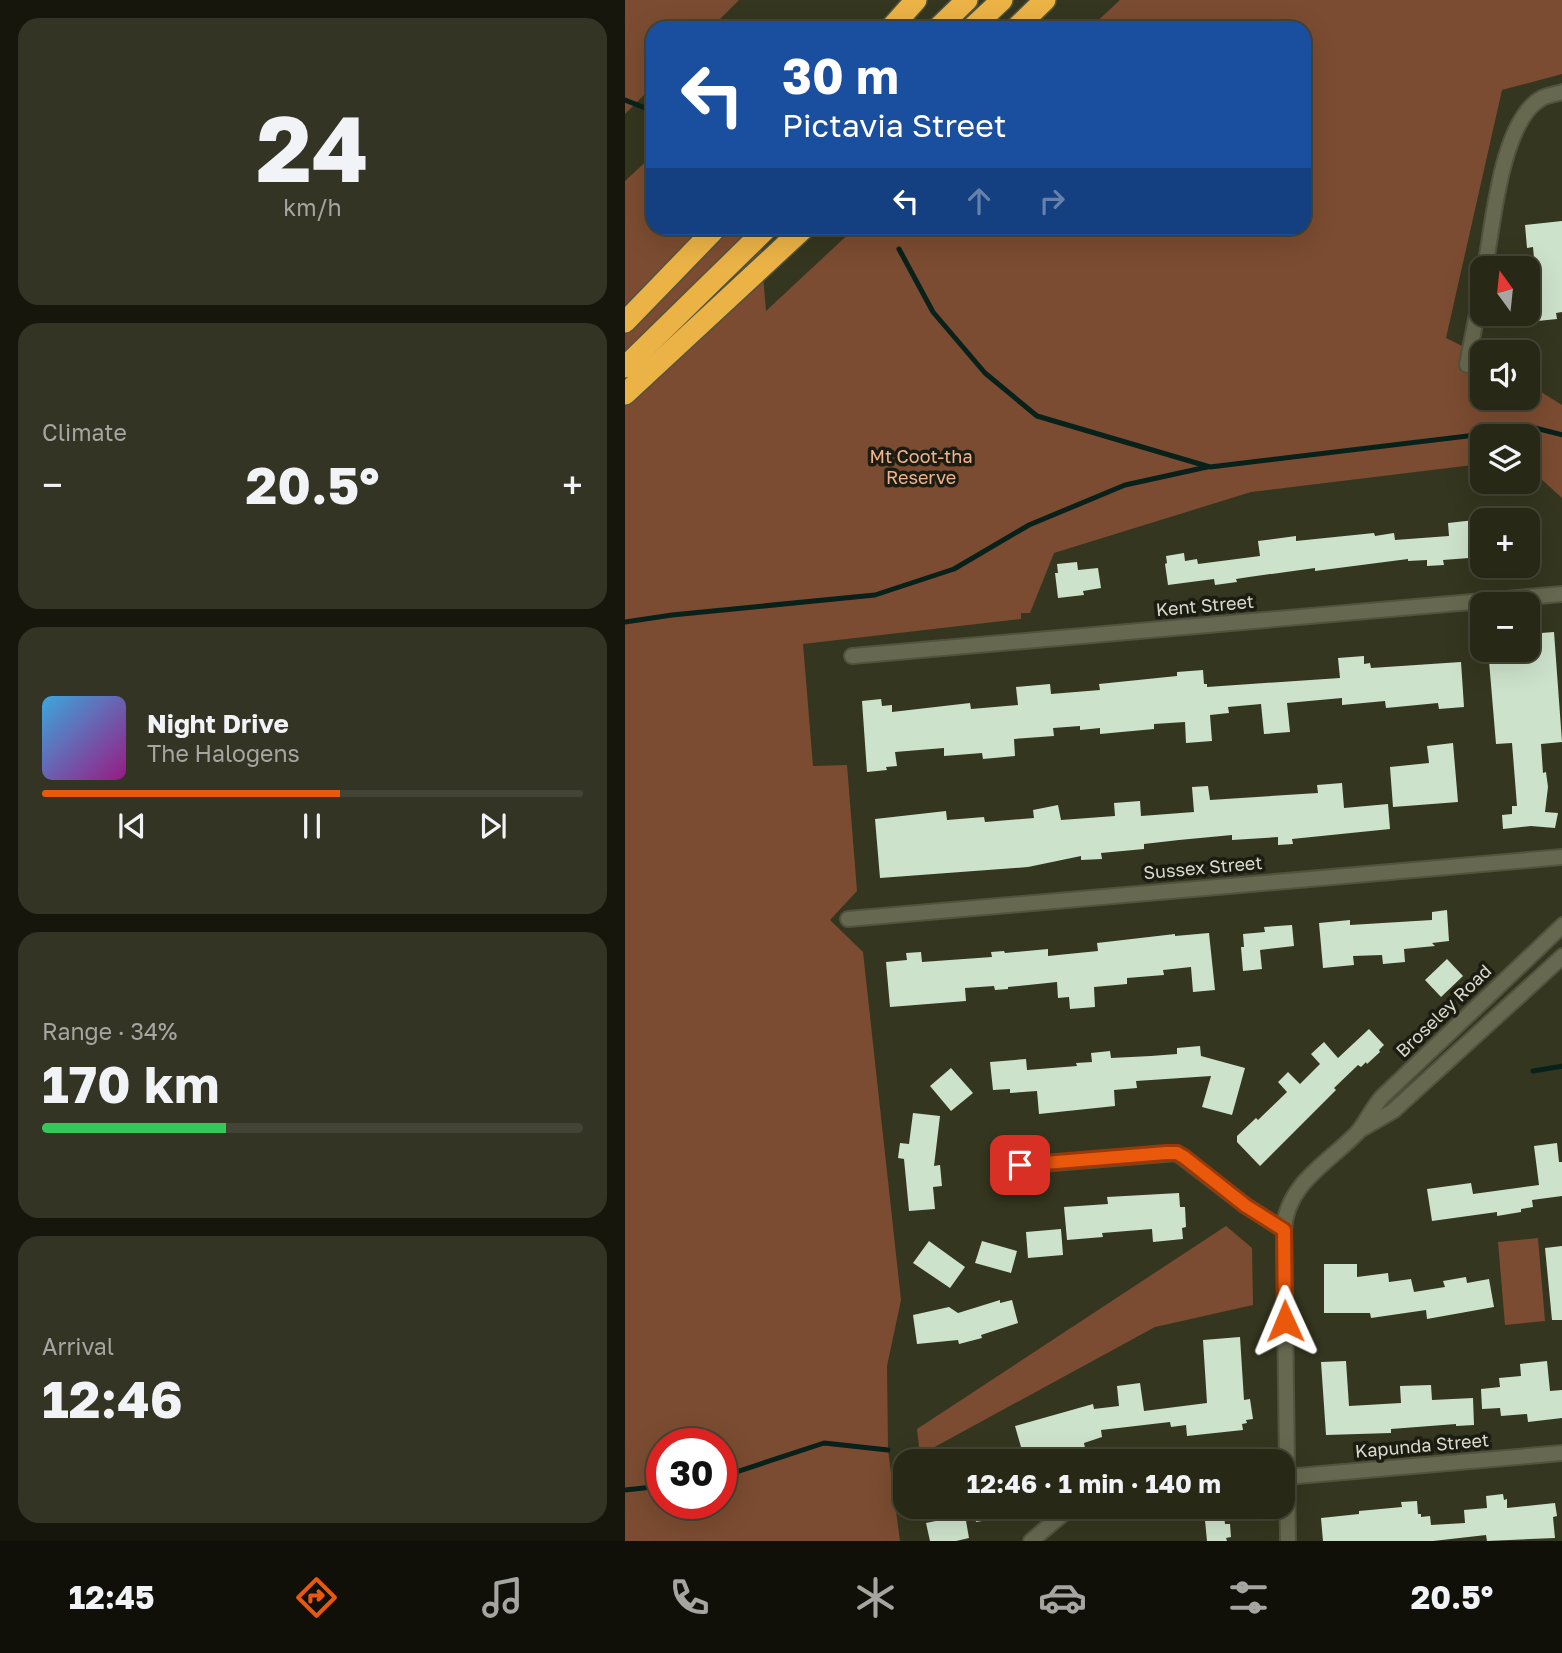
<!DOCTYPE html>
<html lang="en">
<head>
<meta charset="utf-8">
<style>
  body { margin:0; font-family:"Golos Text",sans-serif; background:#343424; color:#f1f3f6; height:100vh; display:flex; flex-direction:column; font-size:26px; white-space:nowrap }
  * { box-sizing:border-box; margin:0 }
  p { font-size:23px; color:#a5a6a1 }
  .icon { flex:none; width:38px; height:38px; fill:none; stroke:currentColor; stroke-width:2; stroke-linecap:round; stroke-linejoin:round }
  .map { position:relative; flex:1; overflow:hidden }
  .sheet { display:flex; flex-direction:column; gap:18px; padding:18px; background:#16160d; width:625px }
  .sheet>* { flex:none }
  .guide { position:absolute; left:21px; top:21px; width:665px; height:214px; border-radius:21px; box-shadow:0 7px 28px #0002,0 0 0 2px #444436; background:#1a4fa0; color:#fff; overflow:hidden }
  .needle { width:46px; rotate:345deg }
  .tools { position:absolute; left:845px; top:256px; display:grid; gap:14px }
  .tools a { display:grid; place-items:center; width:70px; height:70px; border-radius:14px; background:#282817; box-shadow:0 7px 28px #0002,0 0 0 2px #444436; font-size:35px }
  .speed { position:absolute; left:21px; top:1428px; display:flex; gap:14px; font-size:35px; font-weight:700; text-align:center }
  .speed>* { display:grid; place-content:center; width:91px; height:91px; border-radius:50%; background:#282817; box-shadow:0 7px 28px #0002,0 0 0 2px #444436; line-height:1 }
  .speed .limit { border:10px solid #d22; background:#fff; color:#111 }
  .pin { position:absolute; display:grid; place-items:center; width:60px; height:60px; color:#fff; margin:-30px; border-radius:14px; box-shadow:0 4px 10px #0006 }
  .me { position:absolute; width:77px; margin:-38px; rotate:359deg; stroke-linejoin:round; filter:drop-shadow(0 0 5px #0008) }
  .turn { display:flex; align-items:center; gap:24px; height:147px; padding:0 21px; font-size:32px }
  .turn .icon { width:91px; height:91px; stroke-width:2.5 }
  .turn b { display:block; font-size:49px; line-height:60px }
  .lanes { display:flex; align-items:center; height:66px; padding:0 21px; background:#0003; justify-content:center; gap:35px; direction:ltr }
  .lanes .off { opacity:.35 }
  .big { font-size:52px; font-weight:700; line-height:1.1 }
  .sheet .card { flex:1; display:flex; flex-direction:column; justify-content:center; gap:10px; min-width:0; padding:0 24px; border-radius:21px; background:#343424 }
  .sheet .dial { align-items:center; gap:0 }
  .dial b { font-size:91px; line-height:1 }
  .song { display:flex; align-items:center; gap:21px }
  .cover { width:84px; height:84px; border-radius:10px; background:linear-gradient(135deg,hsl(200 70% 55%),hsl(310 70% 35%)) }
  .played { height:7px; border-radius:4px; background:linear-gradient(90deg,#ea580c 55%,#444436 55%) }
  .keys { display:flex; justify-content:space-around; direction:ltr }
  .heat { display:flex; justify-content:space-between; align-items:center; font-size:38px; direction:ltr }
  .charge { height:10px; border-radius:5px; background:linear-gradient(90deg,#34c759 34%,#444436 0) }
  .trip { position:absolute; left:268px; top:1449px; width:402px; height:70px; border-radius:21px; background:#282817; box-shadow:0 7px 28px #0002,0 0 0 2px #444436; font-weight:700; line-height:70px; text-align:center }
  .dock { display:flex; height:112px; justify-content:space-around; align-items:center; background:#101009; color:#a5a6a1 }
  .dock .icon { width:49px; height:49px }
  .dock .on { color:#ea580c }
  .dock b { font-size:32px; color:#f1f3f6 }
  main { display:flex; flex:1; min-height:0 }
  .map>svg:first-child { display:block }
</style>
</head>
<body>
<main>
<section class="sheet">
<div class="card dial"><b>24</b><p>km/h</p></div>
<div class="card"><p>Climate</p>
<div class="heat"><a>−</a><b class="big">20.5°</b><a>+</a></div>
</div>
<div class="card">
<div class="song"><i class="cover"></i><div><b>Night Drive</b><p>The Halogens</p></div></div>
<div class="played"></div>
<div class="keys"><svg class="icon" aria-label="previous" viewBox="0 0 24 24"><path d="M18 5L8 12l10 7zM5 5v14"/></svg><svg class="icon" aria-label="pause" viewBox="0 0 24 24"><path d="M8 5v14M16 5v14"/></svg><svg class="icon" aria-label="next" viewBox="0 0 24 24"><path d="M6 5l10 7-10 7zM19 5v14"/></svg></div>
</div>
<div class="card"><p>Range · 34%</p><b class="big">170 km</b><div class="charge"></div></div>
<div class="card"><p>Arrival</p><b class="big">12:46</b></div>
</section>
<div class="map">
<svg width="938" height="1541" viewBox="0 0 938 1541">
  <rect width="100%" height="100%" fill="#35361f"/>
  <!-- green -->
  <g fill="#7b4c31" fill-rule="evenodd">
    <path d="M0 0H114L86 28H28V86L0 114Z"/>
    <path d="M495 0H937V74L877 90 821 338 857 356 858 397H903V384L937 405V498L903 467V436H858L857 457H848L856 464 626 492 429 553 405 613H396V619L178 644 188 766 222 765 232 891 205 920 238 952 276 1300 262 1366 263 1450 275 1541H0V181L28 155V228H134L141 311 230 228H679V28H465ZM37 1444H96V1503H37Z"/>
    <path d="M601 1226 627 1248 628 1305 530 1327 295 1455 292 1429Z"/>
    <path d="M913 1238 920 1321 880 1325 873 1242Z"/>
  </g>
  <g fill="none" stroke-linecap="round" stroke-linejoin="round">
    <!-- stream -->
    <g stroke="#08221b" stroke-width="5">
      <path d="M0 100 28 111"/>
      <path d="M274 249 308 312 360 373 412 416 585 467 910 428 938 435"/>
      <path d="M0 622 47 615 250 595 329 569 404 525 500 485 582 467"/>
      <path d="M908 1071 938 1066"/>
      <path d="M96 1477 199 1443 263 1450"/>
      <path d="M0 1490 37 1486"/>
    </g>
  </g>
  <!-- building -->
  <g fill="#cde2cb">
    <path d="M937 221V312L931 313 932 319 903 322V292L912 291 908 247 902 248 900 225Z"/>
    <path d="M850 520 851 536H855L857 557 818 560 819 565 802 566V560L783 561V559L690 571V568L624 577 611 579 612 582 590 585 589 579 543 585 540 564 542 563 541 556 559 553 560 561 572 559 573 564 635 556 633 541 671 536V541L749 533 750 536 769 533 770 540 824 536 823 523Z"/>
    <path d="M452 562 453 570 473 568 476 588 458 591 459 595 433 598 430 573H433L432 564Z"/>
    <path d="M929 632 937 742 916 744 918 773 921 772 923 787 920 812 933 813 930 828 906 826 878 829 877 815 887 814V806H892L887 743 871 744 863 649H903V634Z"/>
    <path d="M739 656V664L745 663 746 668 836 662 839 707 814 709 813 703 761 708 760 701 717 705V698L662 703 665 732 639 734 636 704 603 707 604 713 585 715 587 741 561 743 560 722 529 724V729L475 734V728L455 730V726L428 728 429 736 389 739 390 756 358 759 357 753 319 756V748L270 752 272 766 261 767 262 770 242 772 237 701 256 699 257 706 267 705V712L345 703 346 709 393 705 391 687 425 684 426 694 475 690 474 684 552 676V672L578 670 579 684H582V687L715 678 713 658Z"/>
    <path d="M828 743 833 802 768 807 765 767 804 763 802 746Z"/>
    <path d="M717 783 719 808 763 804 765 829 667 839 668 844 653 845V837L607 840V835L554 840 519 844V849L476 853 477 859 456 860V856L403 867 255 878 250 819 321 811 322 820 359 817 360 822 409 818 408 810 433 805 436 820 490 816 489 803 515 801 516 816 569 812 567 787 583 786 585 800 693 793 692 785Z"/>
    <path d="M822 910 824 941 807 943 810 946 779 949 780 962 758 964 757 955 728 956 729 965 698 968 694 923 725 920V925L807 920V912Z"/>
    <path d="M667 925 669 946 635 950 637 969 618 971 616 947H619L618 934 640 932 639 927Z"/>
    <path d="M584 933 590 990 568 992 566 967 538 970 539 975 502 978V984L469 987 470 1007 445 1009 444 997 433 998 432 982 383 987V989L370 990 369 986 340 988 341 1001 265 1007 261 962 282 960 281 953 296 952 297 962 367 957 366 952 379 951 380 953 423 949V956L473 951 472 943 550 934V936Z"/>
    <path d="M822 959 838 976 816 997 800 980Z"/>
    <path d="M744 1029 759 1045 754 1050 755 1052 742 1064 741 1062 736 1067 733 1065 709 1088 711 1090 635 1166 612 1142V1136L631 1118 633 1120 662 1092 653 1082 663 1072 675 1084 695 1064 686 1054 699 1042 713 1058Z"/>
    <path d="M575 1046 576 1056 620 1068 607 1115 577 1107 586 1076 511 1081 512 1088 489 1090 490 1106 414 1114 412 1091 385 1093V1089L368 1090 365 1062 401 1059 402 1070 452 1066 451 1063 467 1062 466 1053 485 1051 486 1058 526 1056 552 1054V1048Z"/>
    <path d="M326 1068 348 1093 326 1111 305 1086Z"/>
    <path d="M288 1113 315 1116 309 1166 315 1165 317 1186 308 1187 310 1209 284 1211 279 1159 273 1158 275 1143 284 1144Z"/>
    <path d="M932 1143 934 1162H937V1196L907 1200 908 1207 896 1209V1212L872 1216V1212L807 1221 802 1189 846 1183 848 1194 914 1185 909 1146Z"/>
    <path d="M554 1193 555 1207H560L561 1227 557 1228 558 1239 528 1242 527 1229 477 1233 478 1237 442 1240 439 1207 483 1204 482 1197Z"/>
    <path d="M436 1229 438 1255 403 1258 401 1232Z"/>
    <path d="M304 1241 340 1267 325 1288 288 1263Z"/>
    <path d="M357 1241 392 1251 386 1273 350 1263Z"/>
    <path d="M937 1246V1320H927L920 1248Z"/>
    <path d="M699 1264H732V1277L763 1273 764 1282 786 1279 789 1292 820 1287 818 1281 841 1277 842 1283 864 1279 869 1307 802 1319 801 1310 746 1318 745 1313H699Z"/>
    <path d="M375 1300V1303L387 1300 393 1323 356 1335 357 1338 334 1344 333 1340 292 1344 288 1315 324 1307 333 1313Z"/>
    <path d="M615 1337 619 1400 625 1399 628 1419 621 1420 622 1423 617 1424 618 1430 562 1436 561 1425 546 1427 545 1422 476 1430 477 1437 459 1443 460 1448 419 1461H400L390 1426 468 1404 469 1409 494 1406 492 1386 515 1383 519 1411 582 1403 578 1340Z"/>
    <path d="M721 1361 724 1406 776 1403 775 1386 806 1385 807 1400 848 1398 849 1425 831 1426V1424L766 1429V1433L701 1435 696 1362Z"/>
    <path d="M922 1361 925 1391 937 1390V1418L903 1422 902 1414 876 1416 875 1408 857 1409 856 1389 875 1387 874 1378 896 1376 895 1364Z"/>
    <path d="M878 1494 879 1500 882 1499V1508L930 1503 932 1516 928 1517 930 1538 862 1541 861 1535 808 1541H698L696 1518 734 1514V1511L777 1507 776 1502 792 1501 793 1514H796V1517L805 1516 806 1525 840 1523 839 1510 862 1508 861 1496Z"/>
    <path d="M348 1507H366L369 1519 351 1522Z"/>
    <path d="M598 1508 600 1524H605L606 1537 601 1538 602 1541H582L579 1510Z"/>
    <path d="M340 1515 344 1538 331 1541H305L301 1523Z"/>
  </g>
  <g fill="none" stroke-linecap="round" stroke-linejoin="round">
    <defs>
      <g id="minor">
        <path d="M860 268C868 225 876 120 917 98 923 95 931 94 938 92"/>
        <path d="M842 365 858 283"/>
        <path d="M227 656 938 594"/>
        <path d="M223 919 938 857"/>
        <path d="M735 1130 768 1111 938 956"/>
        <path d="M379 1167 552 1153 621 1206 659 1230"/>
        <path d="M661 1477 938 1453"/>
        <path d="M406 1541 446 1507"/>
        <path d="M663 1541 659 1230C661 1184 703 1163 732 1133 741 1123 747 1108 757 1097L938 925"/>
      </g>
      <g id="motorway">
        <path d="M266 28 291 0"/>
        <path d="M313 28 342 0"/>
        <path d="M347 28 377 0"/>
        <path d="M391 28 420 0"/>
        <path d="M0 322 91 228"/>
        <path d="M0 367 142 228"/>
        <path d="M0 394 179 228"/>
      </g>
    </defs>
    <!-- minor casing -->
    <use href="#minor" stroke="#52533e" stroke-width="18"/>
    <!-- motorway casing -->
    <use href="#motorway" stroke="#52533e" stroke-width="24"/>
    <!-- minor -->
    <use href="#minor" stroke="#66684f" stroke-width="14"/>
    <!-- motorway -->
    <use href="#motorway" stroke="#ebb346" stroke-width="21"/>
  </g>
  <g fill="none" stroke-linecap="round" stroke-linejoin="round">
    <defs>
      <path id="route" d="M395 1165 541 1153H552L559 1157 621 1206 659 1230 660 1321"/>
    </defs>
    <!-- route casing -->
    <use href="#route" stroke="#983908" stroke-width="18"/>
    <!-- route -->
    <use href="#route" stroke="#ea580c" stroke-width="12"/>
  </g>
  <g text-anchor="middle" stroke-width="7" stroke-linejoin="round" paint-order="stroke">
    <!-- park labels -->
    <g font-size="18" fill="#f5b28d" stroke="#1c1d12">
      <text x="296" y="463">Mt Coot-tha<tspan x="296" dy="21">Reserve</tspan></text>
    </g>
    <!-- street labels -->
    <g font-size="18" fill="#d9dacc" stroke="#1c1d12">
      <text transform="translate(580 606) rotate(-5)" y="6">Kent Street</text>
      <text transform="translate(578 868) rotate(-5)" y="6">Sussex Street</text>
      <text transform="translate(819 1011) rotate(-44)" y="6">Broseley Road</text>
      <text transform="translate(797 1446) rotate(-5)" y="6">Kapunda Street</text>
    </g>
  </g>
</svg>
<div class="tools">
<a><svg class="needle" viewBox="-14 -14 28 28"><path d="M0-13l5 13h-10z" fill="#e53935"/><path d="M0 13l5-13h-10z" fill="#a5a6a1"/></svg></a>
<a><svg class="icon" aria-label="sound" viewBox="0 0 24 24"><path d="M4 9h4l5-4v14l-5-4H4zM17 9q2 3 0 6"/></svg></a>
<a><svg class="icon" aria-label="layers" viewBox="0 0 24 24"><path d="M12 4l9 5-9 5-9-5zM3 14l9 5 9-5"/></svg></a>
<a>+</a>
<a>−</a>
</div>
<div class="speed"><div class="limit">30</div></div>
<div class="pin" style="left:395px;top:1165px;background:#d93025"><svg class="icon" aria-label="arrive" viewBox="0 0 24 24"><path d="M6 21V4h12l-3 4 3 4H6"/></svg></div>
<svg class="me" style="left:660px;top:1321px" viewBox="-20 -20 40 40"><path d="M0-17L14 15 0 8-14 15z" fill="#ea580c" stroke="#fff" stroke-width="4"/></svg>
<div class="trip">12:46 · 1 min · 140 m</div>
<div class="guide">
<div class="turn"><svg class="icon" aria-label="left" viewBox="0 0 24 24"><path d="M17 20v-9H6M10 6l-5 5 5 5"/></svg><div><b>30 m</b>Pictavia Street</div></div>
<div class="lanes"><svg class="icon" aria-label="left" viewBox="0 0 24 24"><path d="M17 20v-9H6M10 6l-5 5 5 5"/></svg><svg class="icon off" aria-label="ahead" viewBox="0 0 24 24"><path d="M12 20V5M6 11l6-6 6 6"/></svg><svg class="icon off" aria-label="right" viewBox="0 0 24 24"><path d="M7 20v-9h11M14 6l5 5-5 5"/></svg></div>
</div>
</div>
</main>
<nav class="dock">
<b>12:45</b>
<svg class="icon on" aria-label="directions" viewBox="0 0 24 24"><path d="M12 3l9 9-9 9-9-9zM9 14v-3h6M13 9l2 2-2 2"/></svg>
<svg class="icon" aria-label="music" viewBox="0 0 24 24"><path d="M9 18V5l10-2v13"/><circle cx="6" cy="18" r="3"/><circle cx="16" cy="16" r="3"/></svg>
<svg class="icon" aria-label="phone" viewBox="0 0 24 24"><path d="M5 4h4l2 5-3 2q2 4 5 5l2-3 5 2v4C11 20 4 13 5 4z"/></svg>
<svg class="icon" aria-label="climate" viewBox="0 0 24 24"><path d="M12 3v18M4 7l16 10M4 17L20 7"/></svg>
<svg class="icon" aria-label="car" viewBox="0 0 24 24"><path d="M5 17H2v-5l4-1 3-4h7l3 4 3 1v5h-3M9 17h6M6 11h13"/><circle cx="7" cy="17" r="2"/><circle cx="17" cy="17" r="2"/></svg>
<svg class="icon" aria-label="filters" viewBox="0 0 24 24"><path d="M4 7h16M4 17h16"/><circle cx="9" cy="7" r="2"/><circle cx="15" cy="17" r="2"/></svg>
<b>20.5°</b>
</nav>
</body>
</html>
